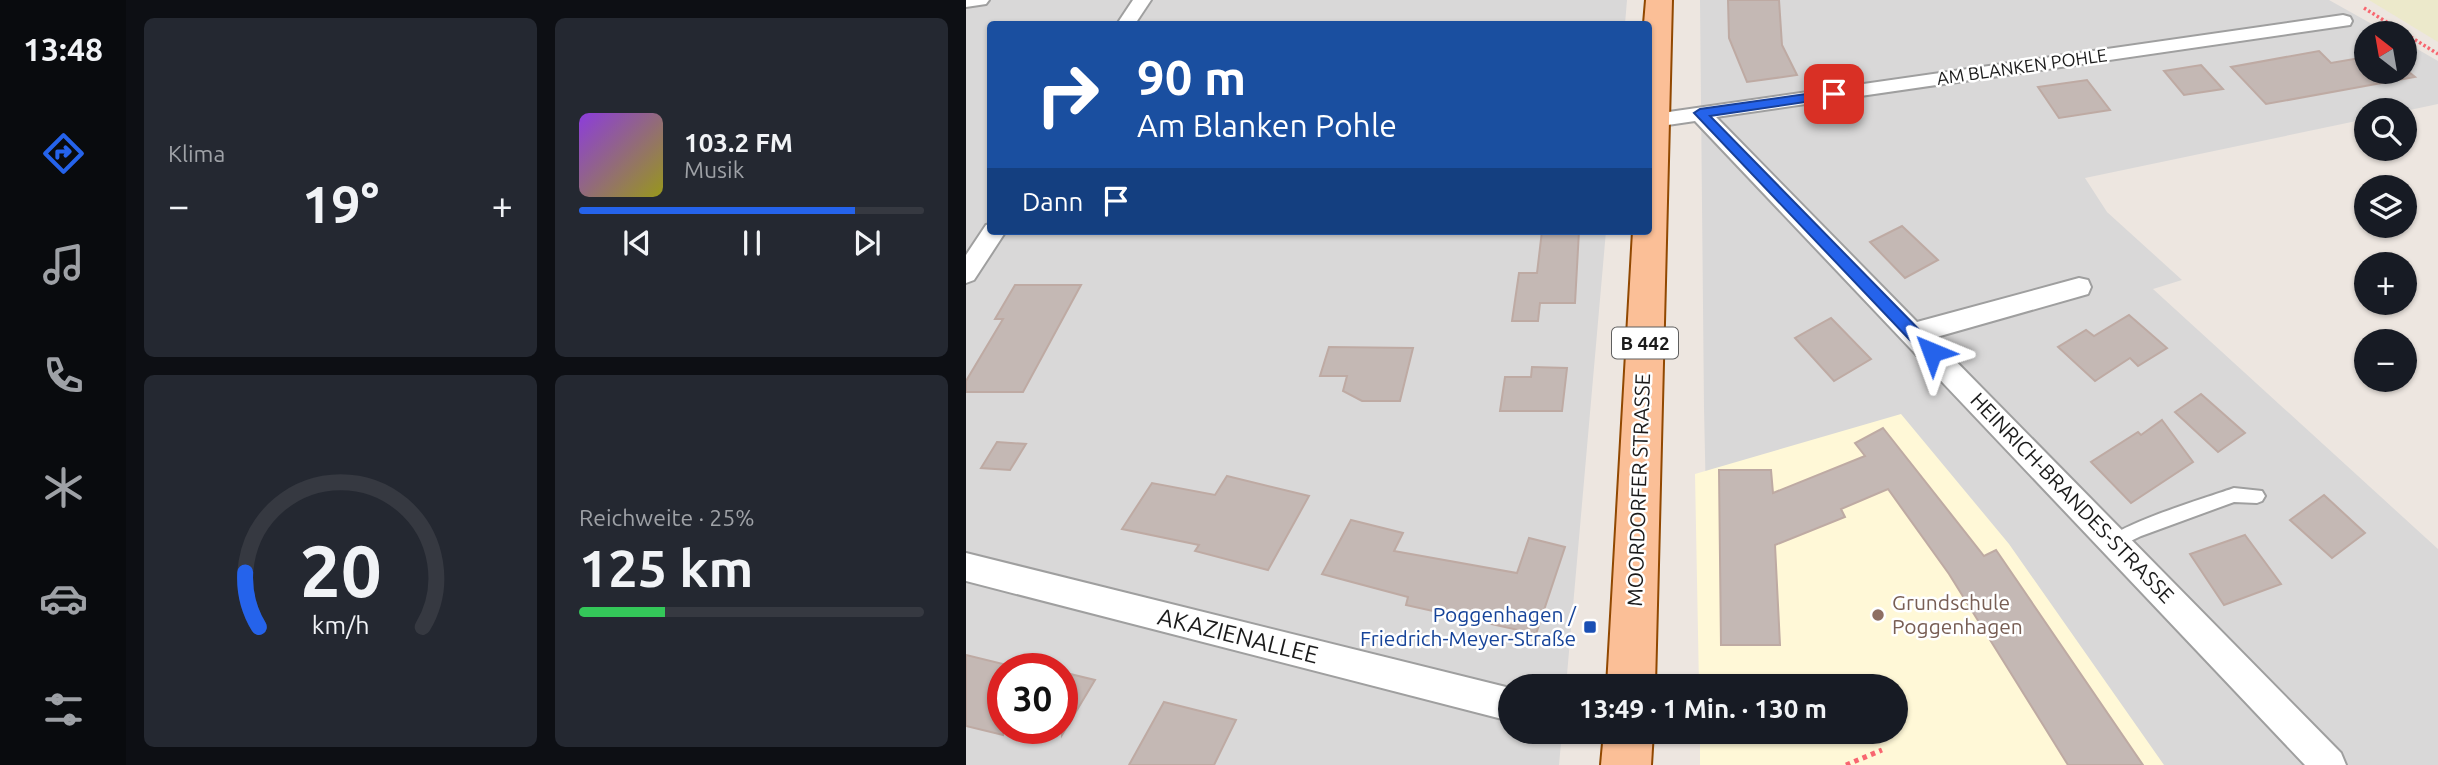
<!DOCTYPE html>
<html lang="de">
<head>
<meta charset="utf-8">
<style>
  body { margin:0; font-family:Ubuntu,sans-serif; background:#242831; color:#f1f3f6; height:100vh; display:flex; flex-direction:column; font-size:26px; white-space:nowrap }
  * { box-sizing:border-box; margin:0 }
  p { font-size:23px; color:#9ea1a6 }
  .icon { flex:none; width:38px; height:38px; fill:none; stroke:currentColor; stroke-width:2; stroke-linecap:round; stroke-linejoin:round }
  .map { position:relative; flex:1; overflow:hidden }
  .details { display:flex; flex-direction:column; gap:18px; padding:18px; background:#0d0f14; width:840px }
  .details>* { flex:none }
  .banner { position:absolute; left:21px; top:21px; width:665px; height:214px; border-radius:7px; box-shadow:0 2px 5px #0004; background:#1a4fa0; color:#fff; overflow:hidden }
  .needle { width:46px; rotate:329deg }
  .fabs { position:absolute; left:1388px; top:21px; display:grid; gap:14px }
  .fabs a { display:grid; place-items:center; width:63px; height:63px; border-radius:50%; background:#171b24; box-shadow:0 2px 5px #0004; font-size:35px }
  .speed { position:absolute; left:21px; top:653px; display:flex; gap:14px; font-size:35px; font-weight:700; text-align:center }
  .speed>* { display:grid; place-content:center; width:91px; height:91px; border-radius:50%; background:#171b24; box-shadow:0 2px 5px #0004; line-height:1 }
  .speed .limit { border:10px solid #d22; background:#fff; color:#111 }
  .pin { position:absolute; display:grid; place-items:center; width:60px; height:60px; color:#fff; margin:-30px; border-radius:14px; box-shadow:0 4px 10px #0006 }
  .me { position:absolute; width:77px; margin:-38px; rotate:316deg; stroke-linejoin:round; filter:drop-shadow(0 0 5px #0008) }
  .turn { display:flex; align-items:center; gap:24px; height:147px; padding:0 35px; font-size:32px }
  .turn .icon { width:91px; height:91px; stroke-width:2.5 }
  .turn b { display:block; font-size:49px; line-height:60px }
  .then { display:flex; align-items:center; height:66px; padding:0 35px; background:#0003; gap:14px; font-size:26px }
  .big { font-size:52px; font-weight:700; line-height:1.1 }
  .details .widget { flex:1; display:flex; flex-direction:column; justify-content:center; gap:10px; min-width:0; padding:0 24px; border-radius:10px; background:#242831 }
  .details .dial { align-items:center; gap:0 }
  .dial svg { height:182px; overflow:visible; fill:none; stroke:#363941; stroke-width:7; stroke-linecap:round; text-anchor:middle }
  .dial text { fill:#f1f3f6; stroke:none }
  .song { display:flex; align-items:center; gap:21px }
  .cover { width:84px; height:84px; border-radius:10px; background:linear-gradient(135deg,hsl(270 70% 55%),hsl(60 70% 35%)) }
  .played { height:7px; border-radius:4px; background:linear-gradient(90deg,#2563eb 80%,#363941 80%) }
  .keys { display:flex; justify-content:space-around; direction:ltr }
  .heat { display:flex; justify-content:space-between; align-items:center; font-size:38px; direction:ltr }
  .charge { height:10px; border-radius:5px; background:linear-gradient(90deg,#34c759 25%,#363941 0) }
  .details .tiles { flex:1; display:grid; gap:18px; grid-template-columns:repeat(2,1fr) }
  .trip { position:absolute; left:532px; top:674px; width:410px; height:70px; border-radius:35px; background:#171b24; box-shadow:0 2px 5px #0004; font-weight:700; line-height:70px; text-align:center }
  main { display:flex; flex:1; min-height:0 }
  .menu { display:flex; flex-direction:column; width:126px; justify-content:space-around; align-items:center; background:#090b0e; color:#9ea1a6 }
  .menu .icon { width:49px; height:49px }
  .menu .on { color:#2563eb }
  .menu b { font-size:32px; color:#f1f3f6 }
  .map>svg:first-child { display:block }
</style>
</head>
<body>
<main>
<nav class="menu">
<b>13:48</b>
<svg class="icon on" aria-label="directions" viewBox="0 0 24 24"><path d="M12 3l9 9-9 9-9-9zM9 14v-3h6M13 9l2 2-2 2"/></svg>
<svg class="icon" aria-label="music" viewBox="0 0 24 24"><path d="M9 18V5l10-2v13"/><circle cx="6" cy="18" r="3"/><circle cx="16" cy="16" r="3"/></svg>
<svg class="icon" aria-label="phone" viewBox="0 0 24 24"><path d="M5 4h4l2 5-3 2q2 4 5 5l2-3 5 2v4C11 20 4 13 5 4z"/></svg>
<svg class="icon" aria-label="climate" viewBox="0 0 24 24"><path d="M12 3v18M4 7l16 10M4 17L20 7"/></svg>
<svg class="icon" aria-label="car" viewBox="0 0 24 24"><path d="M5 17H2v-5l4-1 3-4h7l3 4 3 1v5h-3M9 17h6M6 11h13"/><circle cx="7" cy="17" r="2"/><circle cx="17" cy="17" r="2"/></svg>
<svg class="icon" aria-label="filters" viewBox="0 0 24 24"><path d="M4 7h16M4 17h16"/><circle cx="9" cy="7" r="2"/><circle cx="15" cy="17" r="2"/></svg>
</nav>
<section class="details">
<div class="tiles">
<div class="widget"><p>Klima</p>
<div class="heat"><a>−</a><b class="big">19°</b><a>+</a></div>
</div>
<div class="widget">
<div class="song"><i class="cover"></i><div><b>103.2 FM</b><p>Musik</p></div></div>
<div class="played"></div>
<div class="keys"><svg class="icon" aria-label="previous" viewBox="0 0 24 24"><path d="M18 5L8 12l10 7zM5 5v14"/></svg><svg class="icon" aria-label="pause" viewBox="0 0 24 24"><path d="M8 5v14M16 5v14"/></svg><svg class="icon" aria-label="next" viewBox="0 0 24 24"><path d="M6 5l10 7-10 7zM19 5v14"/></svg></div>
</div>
<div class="widget dial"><svg viewBox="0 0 100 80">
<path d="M14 69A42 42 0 1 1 86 69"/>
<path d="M14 69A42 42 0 0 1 8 45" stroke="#2563eb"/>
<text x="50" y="56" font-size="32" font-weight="700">20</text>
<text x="50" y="72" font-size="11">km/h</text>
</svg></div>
<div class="widget"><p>Reichweite · 25%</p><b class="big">125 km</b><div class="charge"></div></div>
</div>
</section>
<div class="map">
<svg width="1472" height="765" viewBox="0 0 1472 765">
  <rect width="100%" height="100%" fill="#ede6e0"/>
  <!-- residential -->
  <g fill="#d9d8d8" fill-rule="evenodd">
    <path d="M0 0H661L659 24H24V231H640L600 686H544V732H596L593 765H0ZM37 668H96V728H37Z"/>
    <path d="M734 0H1363L1422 33H1400V72H1438L1439 42 1472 61V104L1439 111 1400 110V119L1119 178 1141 212 1216 280 1187 289 1472 549V765H746L929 732V686H744L738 408Z"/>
  </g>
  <!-- education -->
  <path fill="#fff8d7" d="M935 414 1043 544 1198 765H734V732H929V686H733L729 474Z"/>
  <!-- farmland -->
  <path fill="#ece9cb" d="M1403 0H1472V42Z"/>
  <!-- building -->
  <g fill="#c4b8b4" stroke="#beaaa3" stroke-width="2">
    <path d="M762 0H813L816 45 831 75 781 82 763 38Z"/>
    <path d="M1353 51 1365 63 1400 57V72H1438V68L1449 77 1300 104 1265 67Z"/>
    <path d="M1235 65 1257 89 1218 95 1198 71Z"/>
    <path d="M1121 80 1144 110 1093 118 1072 87Z"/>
    <path d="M936 226 972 260 939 278 904 242Z"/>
    <path d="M576 231H613L609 303H574L572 321H546L553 273H571Z"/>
    <path d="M49 285H115L57 392H0V381L37 319H29Z"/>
    <path d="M1163 315 1201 348 1172 366 1164 358 1129 381 1092 347 1120 330 1128 336Z"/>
    <path d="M865 318 905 359 868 381 829 338Z"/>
    <path d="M363 347 447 348 434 401H396L377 391 381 376H354Z"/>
    <path d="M566 367 601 368 596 411H534L539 377H565Z"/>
    <path d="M1235 394 1279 433 1252 452 1209 412Z"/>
    <path d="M1196 420 1227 462 1165 503 1125 462 1172 432 1175 435Z"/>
    <path d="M917 428 1018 556 1030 550 1177 765H1102L983 574 922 489 875 509 879 517 809 545 814 645H755L753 470H805L807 493 899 456 889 443Z"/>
    <path d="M31 442 60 444 44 470 15 468Z"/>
    <path d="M261 476 343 496 302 570 229 551 233 545 156 529 186 483 249 495Z"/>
    <path d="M1358 495 1399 533 1366 558 1324 520Z"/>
    <path d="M385 520 437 533 428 551 551 573 563 538 599 547 570 634 440 605 442 597 356 574Z"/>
    <path d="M1279 535 1315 584 1258 605 1224 554Z"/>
    <path d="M0 655 37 664V735L0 726Z"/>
    <path d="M96 672 129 680 96 735Z"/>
    <path d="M198 702 270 720 248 765H163Z"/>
  </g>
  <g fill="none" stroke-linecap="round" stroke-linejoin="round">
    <defs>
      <path id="service" d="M1268 488 1296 491 1299 496 1296 501 1291 503 1268 502 1175 536 1148 549 1142 547 1140 542C1148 525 1246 496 1268 488Z"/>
      <g id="minor">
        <path d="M0 0H23L20 4 0 7Z"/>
        <path d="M167 0H185L169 24H151Z"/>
        <path d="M1377 15 1384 17 1386 21 1384 25 750 117 951 322 1113 278 1122 280 1125 287 1122 294 967 338 1375 753 1380 765H1339L729 121 688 127 682 125V115Z"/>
        <path d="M24 224V231H40L8 280 0 283V255L20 225Z"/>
        <path d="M0 553 544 688V721L0 581Z"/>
      </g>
      <g id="primary">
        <path d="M680 0H706L689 686H641L667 231H682V24H678Z"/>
        <path d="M638 732H687L685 765H635Z"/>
      </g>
    </defs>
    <!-- service casing -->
    <use href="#service" stroke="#9f9f9f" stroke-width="4"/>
    <!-- minor casing -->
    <use href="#minor" stroke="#9f9f9f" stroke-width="4"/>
    <!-- primary casing -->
    <use href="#primary" stroke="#914801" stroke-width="4"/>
    <!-- path-far1 -->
    <path stroke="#f86670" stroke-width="3.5" stroke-dasharray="2.5 2.5" stroke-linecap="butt" d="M1398 8 1472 54"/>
    <!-- path -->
    <path stroke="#f86670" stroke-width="5" stroke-dasharray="4.5 4.5" stroke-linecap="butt" d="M880 765 916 750"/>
    <!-- service -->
    <use href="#service" fill="#fff" fill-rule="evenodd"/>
    <!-- minor -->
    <use href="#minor" fill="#fff" fill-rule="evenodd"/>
    <!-- primary -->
    <use href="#primary" fill="#fbbf97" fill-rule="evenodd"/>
  </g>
  <!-- route -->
  <path fill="#2563eb" stroke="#184099" stroke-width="2" d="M868 90 873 91V97L744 116 971 348 974 352 971 357H960L728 113 734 109Z"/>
  <!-- markers -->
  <circle fill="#8d6e63" stroke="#fff" stroke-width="2.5" cx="912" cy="615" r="7"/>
  <rect fill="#1a4fb4" stroke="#fff" stroke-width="2.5" x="617" y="620" width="14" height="14" rx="3.5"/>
  <g text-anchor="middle" stroke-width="5" stroke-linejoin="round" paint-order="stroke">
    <!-- far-street labels -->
    <g font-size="18" fill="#1b1b1b" stroke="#fff">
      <text transform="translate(1056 67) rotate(-8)" y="6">AM BLANKEN POHLE</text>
    </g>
    <!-- shield labels -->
    <rect fill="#fff" stroke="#5f5f5f" stroke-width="2" x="646" y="327.5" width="66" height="31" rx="5"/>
    <g font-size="19" font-weight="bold" fill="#1b1b1b">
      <text x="679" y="350">B 442</text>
    </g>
    <!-- street labels -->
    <g font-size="21" fill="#1b1b1b" stroke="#fff">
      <text transform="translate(673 490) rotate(-88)" y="7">MOORDORFER STRASSE</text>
      <text transform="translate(1106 498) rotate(46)" y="7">HEINRICH-BRANDES-STRASSE</text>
    </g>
    <!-- education labels -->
    <g font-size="21" fill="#785e54" stroke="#fff" text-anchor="start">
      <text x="926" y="610">Grundschule<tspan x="926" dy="24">Poggenhagen</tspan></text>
    </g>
    <!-- transit labels -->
    <g font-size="21" fill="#164399" stroke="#fff" text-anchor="end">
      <text x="610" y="622">Poggenhagen /<tspan x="610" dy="24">Friedrich-Meyer-Straße</tspan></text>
    </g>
    <!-- near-street labels -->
    <g font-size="24" fill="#1b1b1b" stroke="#fff">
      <text transform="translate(272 636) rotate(14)" y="8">AKAZIENALLEE</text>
    </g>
  </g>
</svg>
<div class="fabs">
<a><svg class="needle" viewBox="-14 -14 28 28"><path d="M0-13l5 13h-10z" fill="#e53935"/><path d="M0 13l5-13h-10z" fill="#9ea1a6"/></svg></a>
<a><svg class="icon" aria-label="search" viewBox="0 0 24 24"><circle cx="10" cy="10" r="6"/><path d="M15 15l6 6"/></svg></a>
<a><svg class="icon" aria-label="layers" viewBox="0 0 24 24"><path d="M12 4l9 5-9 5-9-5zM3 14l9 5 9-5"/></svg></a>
<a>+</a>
<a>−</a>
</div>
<div class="speed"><div class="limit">30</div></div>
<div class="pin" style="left:868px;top:94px;background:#d93025"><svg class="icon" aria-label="arrive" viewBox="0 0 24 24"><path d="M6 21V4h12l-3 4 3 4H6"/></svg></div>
<svg class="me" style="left:966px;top:352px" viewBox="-20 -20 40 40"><path d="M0-17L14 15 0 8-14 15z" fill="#2563eb" stroke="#fff" stroke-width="4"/></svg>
<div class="trip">13:49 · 1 Min. · 130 m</div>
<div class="banner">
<div class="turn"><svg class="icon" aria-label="right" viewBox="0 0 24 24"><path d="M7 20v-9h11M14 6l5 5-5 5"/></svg><div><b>90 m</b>Am Blanken Pohle</div></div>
<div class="then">Dann<svg class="icon" aria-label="arrive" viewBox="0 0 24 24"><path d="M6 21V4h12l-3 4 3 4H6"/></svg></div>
</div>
</div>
</main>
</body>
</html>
